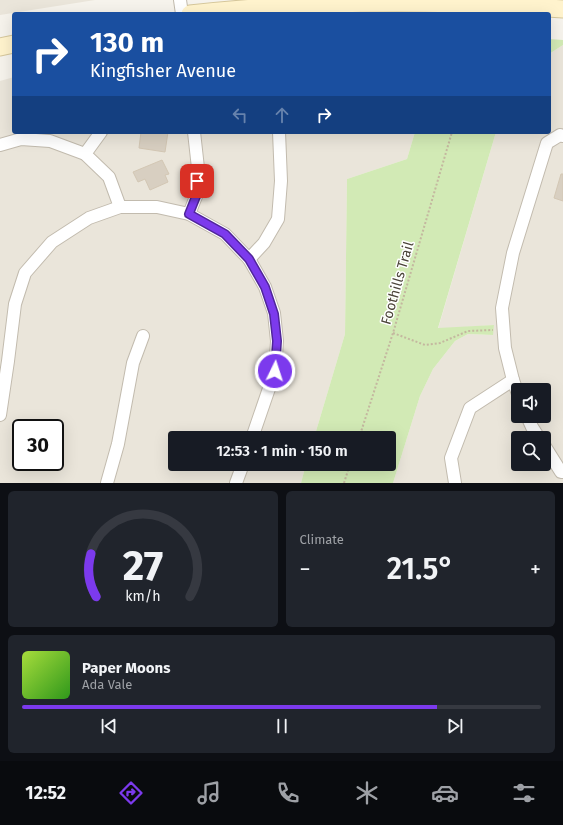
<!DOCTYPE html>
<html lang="en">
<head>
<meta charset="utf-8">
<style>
  body { margin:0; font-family:"Fira Sans",sans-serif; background:#20242c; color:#f1f3f6; height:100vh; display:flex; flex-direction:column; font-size:15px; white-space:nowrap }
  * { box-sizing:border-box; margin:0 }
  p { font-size:13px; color:#9ea1a6 }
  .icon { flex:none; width:22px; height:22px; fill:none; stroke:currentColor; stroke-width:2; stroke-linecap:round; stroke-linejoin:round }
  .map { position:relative; height:483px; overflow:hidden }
  .sheet { display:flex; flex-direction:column; gap:8px; padding:8px; background:#0d0f14; flex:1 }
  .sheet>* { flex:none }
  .hud { position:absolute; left:12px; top:12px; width:539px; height:122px; border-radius:4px; box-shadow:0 4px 16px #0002; background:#1a4fa0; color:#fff; overflow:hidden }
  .fabs { position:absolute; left:511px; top:383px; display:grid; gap:8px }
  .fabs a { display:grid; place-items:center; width:40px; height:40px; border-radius:4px; background:#171b24; box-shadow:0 4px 16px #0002; font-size:20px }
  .speed { position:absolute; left:12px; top:419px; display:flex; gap:8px; font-size:20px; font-weight:700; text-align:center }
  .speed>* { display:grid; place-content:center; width:52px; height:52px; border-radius:50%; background:#171b24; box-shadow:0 4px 16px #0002; line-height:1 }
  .speed .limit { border:2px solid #111; border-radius:6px; background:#fff; color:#111 }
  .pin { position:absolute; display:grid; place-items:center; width:34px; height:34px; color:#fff; margin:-17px; border-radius:8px; box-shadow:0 2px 6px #0006 }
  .me { position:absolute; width:44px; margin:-22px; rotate:4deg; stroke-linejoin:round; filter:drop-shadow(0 0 3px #0008) }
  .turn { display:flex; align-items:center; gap:14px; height:84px; padding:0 12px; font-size:18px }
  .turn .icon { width:52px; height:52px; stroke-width:2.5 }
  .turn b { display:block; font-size:28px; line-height:34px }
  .lanes { display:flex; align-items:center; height:38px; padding:0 12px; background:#0003; justify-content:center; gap:20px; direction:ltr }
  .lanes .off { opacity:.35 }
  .big { font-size:30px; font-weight:600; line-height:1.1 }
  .sheet .card { flex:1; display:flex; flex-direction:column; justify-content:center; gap:6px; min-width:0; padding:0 14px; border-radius:6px; background:#20242c }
  .sheet .dial { align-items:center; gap:0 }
  .dial svg { height:104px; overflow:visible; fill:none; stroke:#363941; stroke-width:7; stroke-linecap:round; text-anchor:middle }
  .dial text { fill:#f1f3f6; stroke:none }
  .song { display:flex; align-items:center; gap:12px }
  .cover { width:48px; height:48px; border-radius:6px; background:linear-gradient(135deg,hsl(80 70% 55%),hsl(110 70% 35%)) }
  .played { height:4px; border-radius:2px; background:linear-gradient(90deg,#7c3aed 80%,#363941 80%) }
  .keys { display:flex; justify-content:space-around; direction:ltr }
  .heat { display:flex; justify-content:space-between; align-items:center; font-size:22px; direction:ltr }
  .sheet .tiles { flex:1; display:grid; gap:8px; grid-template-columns:1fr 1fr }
  .card:last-child { grid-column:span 2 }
  .trip { position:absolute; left:168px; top:431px; width:228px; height:40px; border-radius:4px; background:#171b24; box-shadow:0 4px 16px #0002; font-weight:600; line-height:40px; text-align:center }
  .tabs { display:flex; height:64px; justify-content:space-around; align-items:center; background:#090b0e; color:#9ea1a6 }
  .tabs .icon { width:28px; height:28px }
  .tabs .current { color:#7c3aed }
  .tabs b { font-size:18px; color:#f1f3f6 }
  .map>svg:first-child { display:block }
</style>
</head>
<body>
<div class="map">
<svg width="563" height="483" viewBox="0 0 563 483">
  <rect width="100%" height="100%" fill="#f6f3ec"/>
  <!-- residential -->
  <g fill="#eae5da" fill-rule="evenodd">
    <path d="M0 0H95L0 15Z"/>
    <path d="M563 45V483H393L420 396 433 369 455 341 468 334 492 335 494 325 438 329 496 132H549V54ZM518 390H544V416H518ZM518 438H544V464H518Z"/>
    <path d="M14 77V132H415L407 159 347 179 345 334 314 438H175V464H306L301 483H0V81ZM21 428H55V462H21Z"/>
  </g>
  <!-- green -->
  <g fill="#d2eab5">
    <path d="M549 39 563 40V45L549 54Z"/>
    <path d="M415 132H496L438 328 494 325 493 335 468 334 455 341 433 369 420 396 393 483H301L306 464H389V438H314L345 334 347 179 407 159Z"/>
  </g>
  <!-- building -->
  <g fill="#d8cfc1" stroke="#d3c7b4">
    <path d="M141 132H168L165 152 139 148Z"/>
    <path d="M162 160 169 174 165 175 168 182 150 190 145 179 138 182 133 172Z"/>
    <path d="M561 174H563V201L554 198Z"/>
  </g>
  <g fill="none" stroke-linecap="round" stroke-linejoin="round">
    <defs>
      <g id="minor">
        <path d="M180 0 182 14"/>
        <path d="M0 145 21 139 50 141 85 154 109 177 120 207"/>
        <path d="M85 154 101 132"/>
        <path d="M189 214 197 194 198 168 194 132"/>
        <path d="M249 259 264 243 278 219 281 181 279 132"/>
        <path d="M518 394 513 380 505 348 502 308 513 253 547 143 560 135 563 136"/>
        <path d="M0 415 8 361 15 304 25 273 52 242 89 218 120 207H157L189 214 225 234 249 259 265 287 274 313 277 341 275 371 252 438"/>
        <path d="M527 416 532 427 539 438"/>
        <path d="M544 445 561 472H563"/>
        <path d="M107 483 118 444 133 363 143 336"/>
        <path d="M236 483 243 464"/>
        <path d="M455 483 451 458 470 408 513 380"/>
      </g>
      <g id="secondary">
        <path d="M190 14C315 0 437 0 563 9"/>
        <path d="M0 47 14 44"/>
      </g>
    </defs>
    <!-- minor casing -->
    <use href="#minor" stroke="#c2bbae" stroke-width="14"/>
    <!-- secondary casing -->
    <use href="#secondary" stroke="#d6c79b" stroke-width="19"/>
    <!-- path -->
    <g stroke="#c4b79f" stroke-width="2" stroke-dasharray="2 2" stroke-linecap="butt">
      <path d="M393 333 425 345 440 343 468 331 493 330"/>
      <path d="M359 438 393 333 452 132"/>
      <path d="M344 483 350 464"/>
    </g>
    <!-- minor -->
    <use href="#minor" stroke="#fff" stroke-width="12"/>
    <!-- secondary -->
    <use href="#secondary" stroke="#fff3cd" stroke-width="17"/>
  </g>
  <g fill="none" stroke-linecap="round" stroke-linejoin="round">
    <defs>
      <path id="route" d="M197 181V194L189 214 225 234 249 259 265 287 274 314 277 341 275 371"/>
    </defs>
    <!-- route casing -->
    <use href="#route" stroke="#51269a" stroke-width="10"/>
    <!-- route -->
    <use href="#route" stroke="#7c3aed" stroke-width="7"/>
  </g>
  <g text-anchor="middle" stroke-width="3" stroke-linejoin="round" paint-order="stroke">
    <!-- street labels -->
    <g font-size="14" fill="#4b4439" stroke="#fff">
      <text transform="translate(397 283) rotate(-74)" y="5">Foothills Trail</text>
    </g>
  </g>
</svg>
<div class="fabs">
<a><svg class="icon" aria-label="sound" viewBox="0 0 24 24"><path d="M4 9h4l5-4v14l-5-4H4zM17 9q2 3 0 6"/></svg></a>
<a><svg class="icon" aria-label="search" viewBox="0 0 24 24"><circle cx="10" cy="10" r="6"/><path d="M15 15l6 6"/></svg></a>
</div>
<div class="speed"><div class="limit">30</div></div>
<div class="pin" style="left:197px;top:181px;background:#d93025"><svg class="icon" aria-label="arrive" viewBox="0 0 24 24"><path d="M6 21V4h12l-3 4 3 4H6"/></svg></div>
<svg class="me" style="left:275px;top:371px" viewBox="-20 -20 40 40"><circle r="17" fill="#7c3aed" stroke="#fff" stroke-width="3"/><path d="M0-11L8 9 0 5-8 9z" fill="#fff"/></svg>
<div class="trip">12:53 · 1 min · 150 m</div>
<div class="hud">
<div class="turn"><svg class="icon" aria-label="right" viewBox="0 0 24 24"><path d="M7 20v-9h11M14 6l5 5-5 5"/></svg><div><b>130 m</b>Kingfisher Avenue</div></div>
<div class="lanes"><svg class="icon off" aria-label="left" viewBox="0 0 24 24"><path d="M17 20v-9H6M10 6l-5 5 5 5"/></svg><svg class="icon off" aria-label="ahead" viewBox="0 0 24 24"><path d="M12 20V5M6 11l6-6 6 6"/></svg><svg class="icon" aria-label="right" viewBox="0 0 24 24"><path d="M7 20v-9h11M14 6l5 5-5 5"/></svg></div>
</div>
</div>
<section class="sheet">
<div class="tiles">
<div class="card dial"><svg viewBox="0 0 100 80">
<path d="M14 69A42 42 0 1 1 86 69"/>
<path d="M14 69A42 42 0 0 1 10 36" stroke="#7c3aed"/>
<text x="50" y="56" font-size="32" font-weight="700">27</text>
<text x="50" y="72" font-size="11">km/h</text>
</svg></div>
<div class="card"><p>Climate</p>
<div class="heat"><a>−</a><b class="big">21.5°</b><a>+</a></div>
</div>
<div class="card">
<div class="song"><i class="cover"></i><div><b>Paper Moons</b><p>Ada Vale</p></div></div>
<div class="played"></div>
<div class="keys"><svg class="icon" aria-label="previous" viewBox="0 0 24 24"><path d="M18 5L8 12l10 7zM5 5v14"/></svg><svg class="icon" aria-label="pause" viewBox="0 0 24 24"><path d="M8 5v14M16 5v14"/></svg><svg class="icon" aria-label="next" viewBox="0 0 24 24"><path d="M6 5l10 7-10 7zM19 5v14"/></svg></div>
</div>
</div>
</section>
<nav class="tabs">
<b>12:52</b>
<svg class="icon current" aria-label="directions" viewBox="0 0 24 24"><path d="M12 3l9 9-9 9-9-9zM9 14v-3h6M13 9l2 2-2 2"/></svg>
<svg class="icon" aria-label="music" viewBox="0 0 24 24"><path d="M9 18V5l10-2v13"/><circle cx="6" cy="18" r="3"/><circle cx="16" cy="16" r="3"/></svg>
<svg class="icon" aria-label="phone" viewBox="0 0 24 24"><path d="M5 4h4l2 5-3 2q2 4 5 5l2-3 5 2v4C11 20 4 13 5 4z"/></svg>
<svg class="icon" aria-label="climate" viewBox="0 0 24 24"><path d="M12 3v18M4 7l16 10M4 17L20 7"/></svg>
<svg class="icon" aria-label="car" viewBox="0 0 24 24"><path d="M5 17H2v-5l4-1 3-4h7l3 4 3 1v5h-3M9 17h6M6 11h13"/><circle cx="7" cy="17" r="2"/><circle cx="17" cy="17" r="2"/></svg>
<svg class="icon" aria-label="filters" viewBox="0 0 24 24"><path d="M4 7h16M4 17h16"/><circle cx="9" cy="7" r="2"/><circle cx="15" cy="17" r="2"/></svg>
</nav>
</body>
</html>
